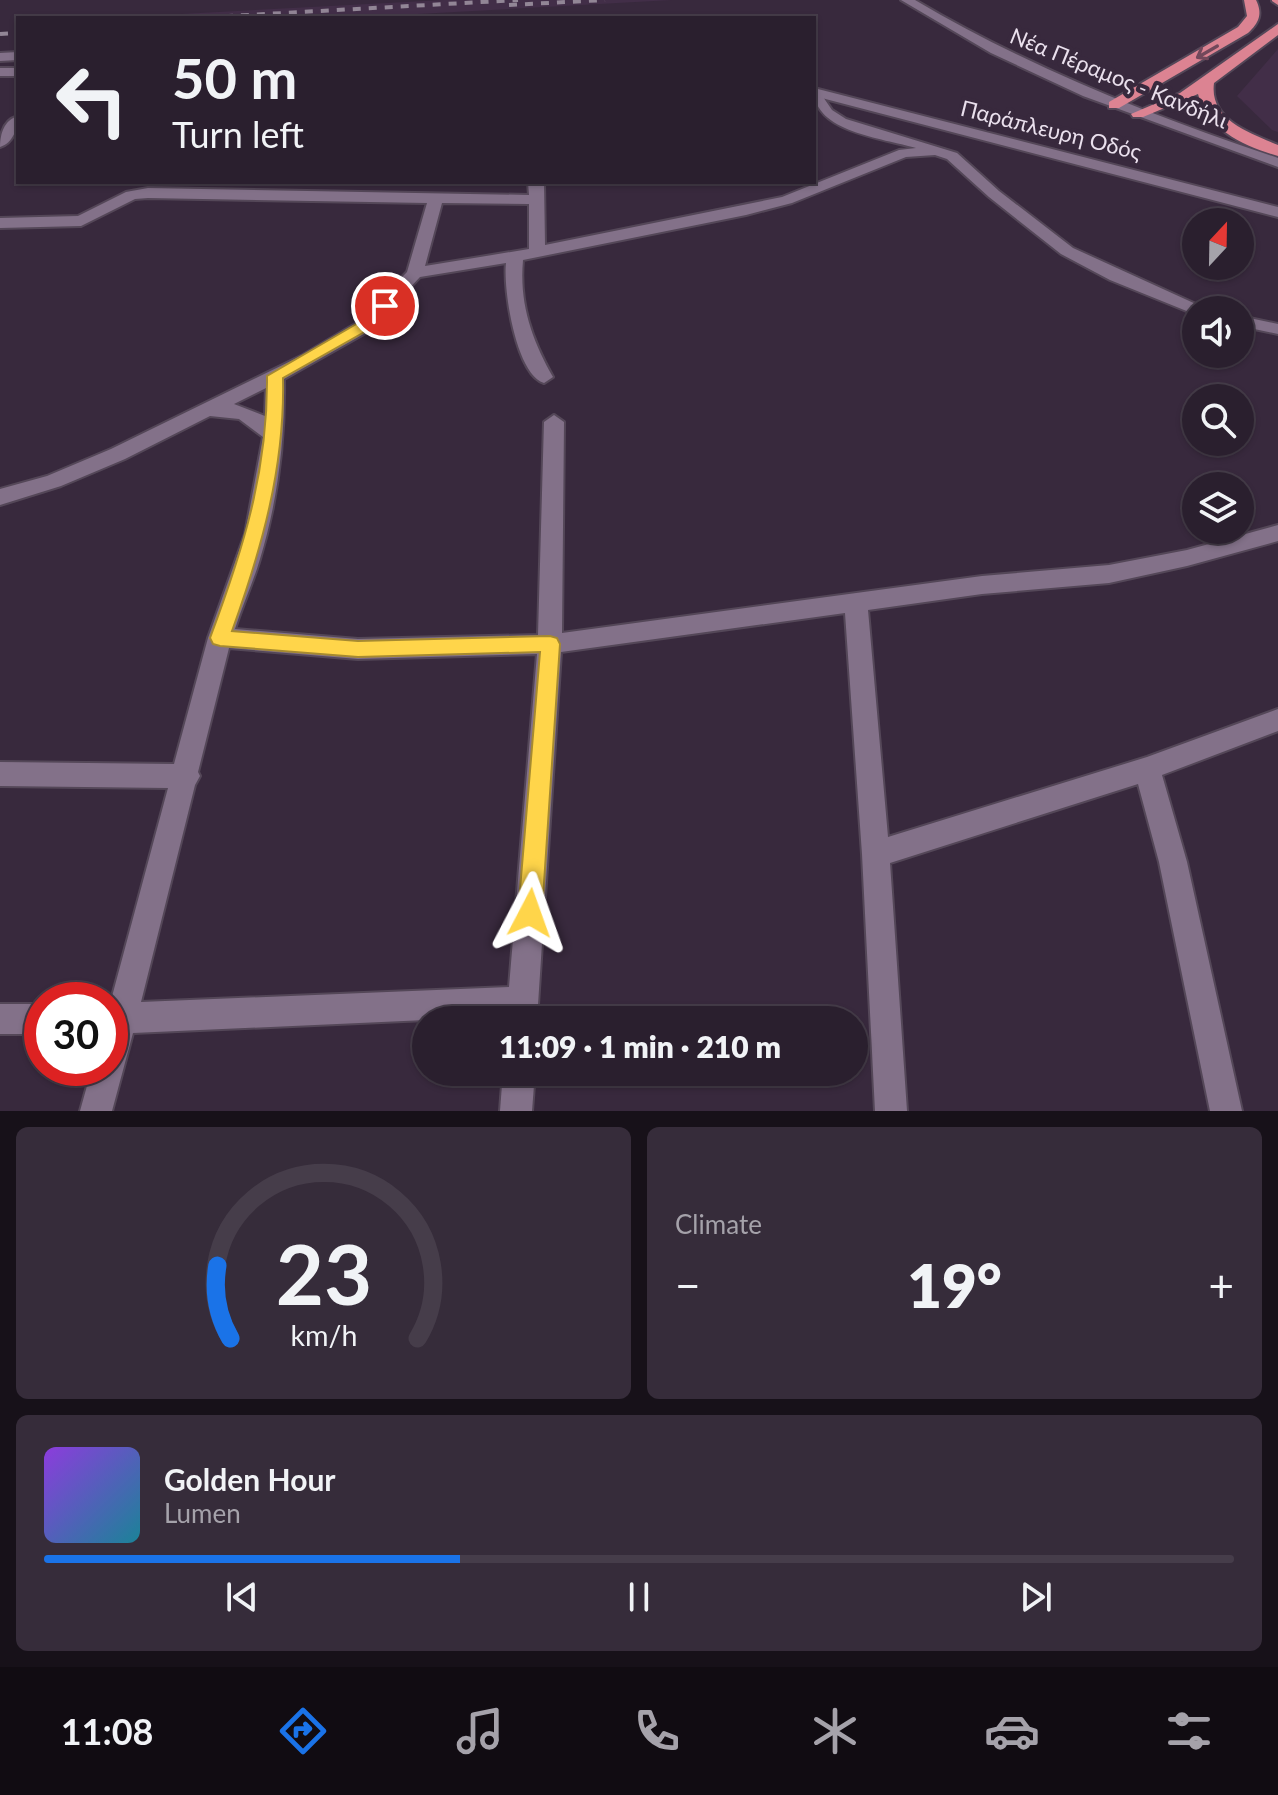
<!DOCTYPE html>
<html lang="en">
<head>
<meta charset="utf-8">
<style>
  body { margin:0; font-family:Lato,sans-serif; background:#362c3a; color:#f1f3f6; height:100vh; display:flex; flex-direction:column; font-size:30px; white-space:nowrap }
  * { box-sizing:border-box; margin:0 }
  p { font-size:26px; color:#a5a2aa }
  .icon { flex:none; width:44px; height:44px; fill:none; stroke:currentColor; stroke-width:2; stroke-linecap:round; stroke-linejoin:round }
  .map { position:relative; height:1111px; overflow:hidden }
  .details { display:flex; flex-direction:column; gap:16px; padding:16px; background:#171119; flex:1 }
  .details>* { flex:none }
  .top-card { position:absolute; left:16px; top:16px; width:800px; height:168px; border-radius:0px; box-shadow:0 2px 6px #0004,0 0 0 2px #463d4a; background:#2a1f2e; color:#f1f3f6; overflow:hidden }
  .needle { width:52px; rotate:22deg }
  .controls { position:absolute; left:1182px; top:208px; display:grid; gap:16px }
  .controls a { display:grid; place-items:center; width:72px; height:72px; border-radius:50%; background:#2a1f2e; box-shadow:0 2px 6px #0004,0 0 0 2px #463d4a; font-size:40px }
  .speed { position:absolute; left:24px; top:982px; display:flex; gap:16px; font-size:40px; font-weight:700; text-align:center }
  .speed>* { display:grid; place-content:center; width:104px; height:104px; border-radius:50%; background:#2a1f2e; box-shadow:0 2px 6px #0004,0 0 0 2px #463d4a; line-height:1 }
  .speed .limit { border:12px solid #d22; background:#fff; color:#111 }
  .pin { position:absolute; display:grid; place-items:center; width:68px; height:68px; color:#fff; margin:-34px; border:4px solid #fff; border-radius:50%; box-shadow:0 2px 8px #0007 }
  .me { position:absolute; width:88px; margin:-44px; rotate:4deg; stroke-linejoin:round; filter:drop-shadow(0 0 6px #0008) }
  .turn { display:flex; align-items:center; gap:28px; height:168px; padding:0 24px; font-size:36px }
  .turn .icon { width:104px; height:104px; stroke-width:2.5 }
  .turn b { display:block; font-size:56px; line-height:68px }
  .big { font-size:60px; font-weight:800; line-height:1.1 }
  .details .card { flex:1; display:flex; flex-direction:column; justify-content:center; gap:12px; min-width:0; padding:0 28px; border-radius:12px; background:#362c3a }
  .details .dial { align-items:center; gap:0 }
  .dial svg { height:208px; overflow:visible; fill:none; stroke:#463d4a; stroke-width:7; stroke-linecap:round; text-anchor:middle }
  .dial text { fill:#f1f3f6; stroke:none }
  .song { display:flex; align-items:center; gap:24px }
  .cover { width:96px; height:96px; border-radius:12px; background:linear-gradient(135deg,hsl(270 70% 55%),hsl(190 70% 35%)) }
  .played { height:8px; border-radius:4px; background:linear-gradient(90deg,#1a73e8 35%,#463d4a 35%) }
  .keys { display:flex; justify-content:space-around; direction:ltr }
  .heat { display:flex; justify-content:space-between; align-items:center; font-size:44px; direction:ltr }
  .details .tiles { flex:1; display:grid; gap:16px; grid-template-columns:1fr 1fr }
  .card:last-child { grid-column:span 2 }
  .trip { position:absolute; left:412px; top:1006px; width:456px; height:80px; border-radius:40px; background:#2a1f2e; box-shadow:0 2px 6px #0004,0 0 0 2px #463d4a; font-weight:800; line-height:80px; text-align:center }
  .tabs { display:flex; height:128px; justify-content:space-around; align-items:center; background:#110c12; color:#a5a2aa }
  .tabs .icon { width:56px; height:56px }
  .tabs .current { color:#1a73e8 }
  .tabs b { font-size:36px; color:#f1f3f6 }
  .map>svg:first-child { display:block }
</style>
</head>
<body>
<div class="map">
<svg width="1278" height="1111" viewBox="0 0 1278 1111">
  <rect width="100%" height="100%" fill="#38293d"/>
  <!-- built -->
  <g fill="#422e48">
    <path d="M444 0H672L345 18H106Z"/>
    <path d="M1278 49V132L1272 130 1237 96Z"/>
  </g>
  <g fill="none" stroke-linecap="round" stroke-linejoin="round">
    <defs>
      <g id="minor">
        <rect x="0" y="68" width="18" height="8"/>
        <path d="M814 90 819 91 832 110 846 119 957 153 999 191 1073 248 1209 310H1196L1194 314 1110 280 1061 254 989 197 947 159 935 155 906 157 792 203 746 215 523 260C519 304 532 340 553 377L544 383C516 375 503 289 506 263L420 277 369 331 284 379C285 440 278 500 260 559 253 583 242 606 235 629L358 639 538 635 544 422 554 415 564 422 562 633 982 576 1109 565 1187 550 1278 525V541L1187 566 1109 583 982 594 868 610 888 837 1147 757 1278 709V731L1162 775 1187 862 1242 1111H1210L1159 862 1138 784 890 863 907 1111H875L862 854 845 613 561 652 537 1020H426L133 1033 112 1111H80L92 1068H110V1004L168 788 0 786V762L174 764 208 638 245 534 263 437 239 419 210 416 125 459 61 486 0 505V489L47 476 111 449 303 355 357 323 407 272 427 203 148 198 135 199 81 226 0 228V218L78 216 126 192 148 188 529 195 528 182H544L545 245 782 197 899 150 916 148C882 138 814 132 814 90ZM442 203 529 204V249L425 266ZM266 388 265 416 234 404ZM229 648 358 659 537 654 509 987 141 1002 195 785 200 776 198 772Z"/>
        <path d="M18 116C18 128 13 143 0 147 0 134 4 120 18 116Z"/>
        <path d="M1240 316 1278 324V334L1240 326Z"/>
        <rect x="0" y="1004" width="42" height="30"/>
        <path d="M503 1072H535L532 1111H500Z"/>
      </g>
      <path id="tertiary" d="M901 0H915C1030 68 1152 116 1278 158V167L1083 96 991 53Z"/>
      <g id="secondary">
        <path d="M18 52V60L0 61V53Z"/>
        <path d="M814 88 1278 207V217L814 96Z"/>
      </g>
      <g id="motorway">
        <path d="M1244 0H1256C1263 14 1259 23 1248 33L1119 108H1109V102L1238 27 1247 16Z"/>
        <path d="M1278 0V5L1272 1V0Z"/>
        <path d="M1278 24V35L1214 83C1209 120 1250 133 1278 145V156C1246 147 1206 129 1198 94L1143 117H1133L1131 114 1180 93Z"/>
      </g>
    </defs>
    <!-- minor casing -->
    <use href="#minor" stroke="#544758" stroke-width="4"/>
    <!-- tertiary casing -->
    <use href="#tertiary" stroke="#544758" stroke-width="4"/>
    <!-- secondary casing -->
    <use href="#secondary" stroke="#544758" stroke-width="4"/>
    <!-- motorway casing -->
    <use href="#motorway" stroke="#544758" stroke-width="4"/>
    <!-- minor -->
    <use href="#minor" fill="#837189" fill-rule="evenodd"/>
    <!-- tertiary -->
    <use href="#tertiary" fill="#837189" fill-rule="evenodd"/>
    <!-- secondary -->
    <use href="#secondary" fill="#837189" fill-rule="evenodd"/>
    <!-- motorway -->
    <use href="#motorway" fill="#dc8392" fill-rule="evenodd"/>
    <!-- rail -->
    <g stroke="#928696" stroke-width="4" stroke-dasharray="8 8" stroke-linecap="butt">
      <path d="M509 5 605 0"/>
      <path d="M193 18 518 0"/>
      <path d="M0 34 18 33"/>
    </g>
  </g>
  <!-- one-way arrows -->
  <defs><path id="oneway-shaft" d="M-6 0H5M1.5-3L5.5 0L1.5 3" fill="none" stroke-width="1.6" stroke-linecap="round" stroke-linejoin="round" transform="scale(2)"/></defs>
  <use stroke="#71485b" href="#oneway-shaft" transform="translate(1207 52) rotate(150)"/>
  <!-- route -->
  <path fill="#ffd54a" stroke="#a68a30" stroke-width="2" d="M385 301 392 306 368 330 283 378C285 467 262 548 232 631L358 641 550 636 557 638 560 644 542 913 539 921 530 925 522 921 518 913 540 652 358 657 220 646 213 644 210 638C243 550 268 471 267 376L358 323Z"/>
  <g text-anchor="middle" stroke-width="8" stroke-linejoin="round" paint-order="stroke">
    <!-- far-street labels -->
    <g font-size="22" fill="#eae0ed" stroke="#38293d">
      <text transform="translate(1119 78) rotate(22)" y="8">Νέα Πέραμος - Κανδήλι</text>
      <text transform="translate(1051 130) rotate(14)" y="8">Παράπλευρη Οδός</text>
    </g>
  </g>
</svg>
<div class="controls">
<a><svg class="needle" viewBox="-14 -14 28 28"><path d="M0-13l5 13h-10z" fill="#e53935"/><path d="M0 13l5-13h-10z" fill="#a5a2aa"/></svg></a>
<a><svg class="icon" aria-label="sound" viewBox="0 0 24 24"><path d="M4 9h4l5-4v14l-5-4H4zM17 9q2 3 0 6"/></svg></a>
<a><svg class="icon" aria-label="search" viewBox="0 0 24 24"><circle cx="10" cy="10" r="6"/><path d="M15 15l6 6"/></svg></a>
<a><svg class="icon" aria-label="layers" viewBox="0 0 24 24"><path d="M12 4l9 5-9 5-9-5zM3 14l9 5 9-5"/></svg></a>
</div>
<div class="speed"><div class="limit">30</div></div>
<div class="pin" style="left:385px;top:306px;background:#d93025"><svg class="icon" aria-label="arrive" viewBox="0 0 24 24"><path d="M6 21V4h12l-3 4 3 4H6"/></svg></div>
<svg class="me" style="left:530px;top:913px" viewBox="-20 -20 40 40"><path d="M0-17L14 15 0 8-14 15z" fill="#ffd54a" stroke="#fff" stroke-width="4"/></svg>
<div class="trip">11:09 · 1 min · 210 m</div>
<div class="top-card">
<div class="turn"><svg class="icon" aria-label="left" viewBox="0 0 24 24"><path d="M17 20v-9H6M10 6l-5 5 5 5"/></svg><div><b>50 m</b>Turn left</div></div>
</div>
</div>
<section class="details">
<div class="tiles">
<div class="card dial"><svg viewBox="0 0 100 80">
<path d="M14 69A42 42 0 1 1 86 69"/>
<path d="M14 69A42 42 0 0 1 9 41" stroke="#1a73e8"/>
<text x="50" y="56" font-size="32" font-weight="700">23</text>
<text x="50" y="72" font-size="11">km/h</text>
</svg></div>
<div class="card"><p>Climate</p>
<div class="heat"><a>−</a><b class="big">19°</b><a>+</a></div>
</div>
<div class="card">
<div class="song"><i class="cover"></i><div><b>Golden Hour</b><p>Lumen</p></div></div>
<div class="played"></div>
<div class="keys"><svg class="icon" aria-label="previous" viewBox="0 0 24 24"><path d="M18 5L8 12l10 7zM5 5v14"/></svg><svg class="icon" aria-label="pause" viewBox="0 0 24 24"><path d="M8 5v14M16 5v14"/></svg><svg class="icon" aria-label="next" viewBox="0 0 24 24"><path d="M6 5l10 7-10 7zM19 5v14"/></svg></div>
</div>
</div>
</section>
<nav class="tabs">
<b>11:08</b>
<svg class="icon current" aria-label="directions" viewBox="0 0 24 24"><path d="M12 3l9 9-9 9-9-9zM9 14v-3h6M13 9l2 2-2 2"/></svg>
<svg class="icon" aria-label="music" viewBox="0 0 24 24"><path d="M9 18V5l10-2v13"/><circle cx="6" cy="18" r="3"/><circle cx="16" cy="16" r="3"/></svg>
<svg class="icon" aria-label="phone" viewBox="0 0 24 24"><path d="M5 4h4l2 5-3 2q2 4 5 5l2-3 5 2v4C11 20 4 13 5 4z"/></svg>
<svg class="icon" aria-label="climate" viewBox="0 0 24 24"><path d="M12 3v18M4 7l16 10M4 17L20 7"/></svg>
<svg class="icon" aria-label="car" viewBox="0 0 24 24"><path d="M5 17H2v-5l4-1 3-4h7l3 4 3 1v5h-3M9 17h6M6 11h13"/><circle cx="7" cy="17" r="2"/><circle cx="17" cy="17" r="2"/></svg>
<svg class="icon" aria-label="filters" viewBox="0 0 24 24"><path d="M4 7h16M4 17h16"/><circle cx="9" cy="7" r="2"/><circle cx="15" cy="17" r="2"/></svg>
</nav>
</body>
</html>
